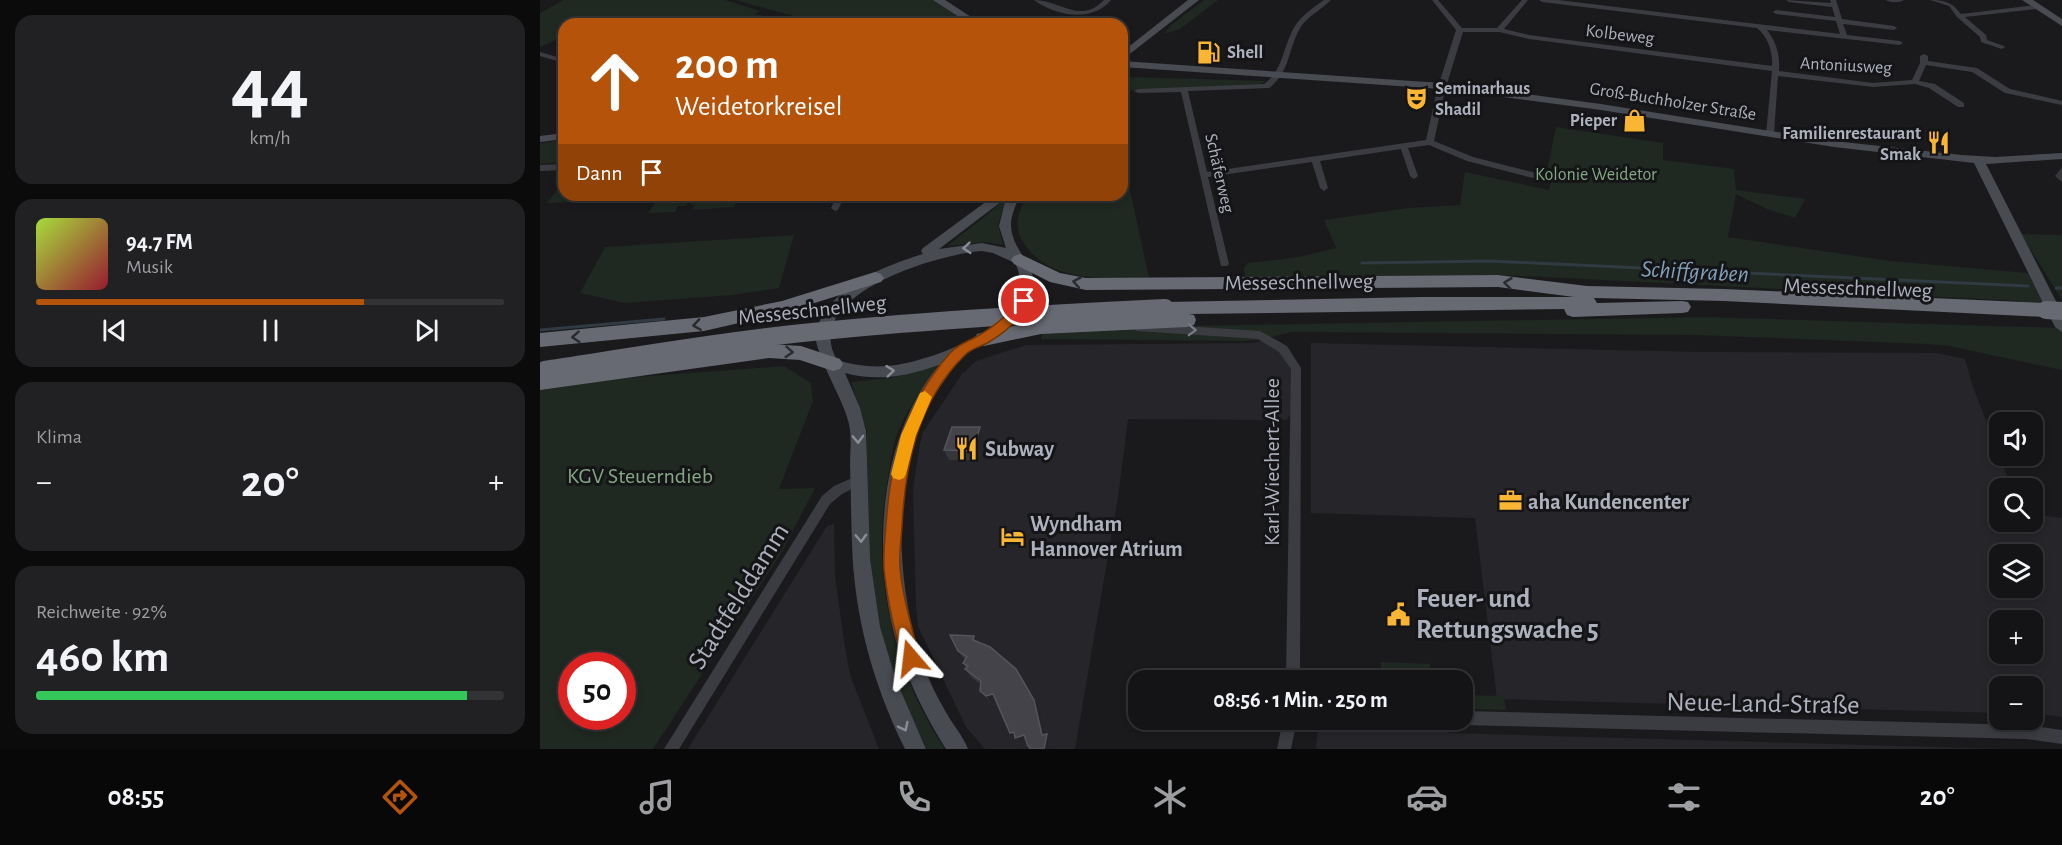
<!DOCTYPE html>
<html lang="de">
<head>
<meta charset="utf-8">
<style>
  body { margin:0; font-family:"Alegreya Sans",sans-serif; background:#212123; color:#f1f3f6; height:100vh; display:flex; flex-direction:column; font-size:22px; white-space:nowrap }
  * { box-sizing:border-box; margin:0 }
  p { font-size:20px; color:#9d9ea1 }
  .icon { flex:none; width:33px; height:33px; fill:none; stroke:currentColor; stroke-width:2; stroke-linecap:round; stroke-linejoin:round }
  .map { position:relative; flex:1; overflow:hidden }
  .panel { display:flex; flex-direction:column; gap:15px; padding:15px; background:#0b0b0c; width:540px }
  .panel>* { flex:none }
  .banner { position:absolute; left:18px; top:18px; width:570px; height:183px; border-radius:18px; box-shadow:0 3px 9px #0003,0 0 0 2px #333335; background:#b45309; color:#fff; overflow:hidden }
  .tools { position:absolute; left:1449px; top:412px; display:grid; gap:12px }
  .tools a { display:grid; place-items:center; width:54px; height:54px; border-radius:12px; background:#141416; box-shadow:0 3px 9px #0003,0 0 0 2px #333335; font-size:30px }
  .speed { position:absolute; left:18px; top:652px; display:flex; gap:12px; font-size:30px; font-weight:700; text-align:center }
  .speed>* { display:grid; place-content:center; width:78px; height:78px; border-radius:50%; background:#141416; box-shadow:0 3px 9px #0003,0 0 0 2px #333335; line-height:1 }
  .speed .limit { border:9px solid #d22; background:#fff; color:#111 }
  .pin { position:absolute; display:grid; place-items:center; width:51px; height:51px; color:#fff; margin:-26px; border:3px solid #fff; border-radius:50%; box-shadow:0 2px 6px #0007 }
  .me { position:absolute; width:66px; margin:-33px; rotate:343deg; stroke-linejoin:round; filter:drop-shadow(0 0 4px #0008) }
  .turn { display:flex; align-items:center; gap:21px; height:126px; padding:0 18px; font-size:27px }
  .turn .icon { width:78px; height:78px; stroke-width:2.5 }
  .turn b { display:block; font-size:42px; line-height:51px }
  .then { display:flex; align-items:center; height:57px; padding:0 18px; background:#0003; gap:12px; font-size:22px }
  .big { font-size:45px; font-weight:700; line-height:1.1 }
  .panel .card { flex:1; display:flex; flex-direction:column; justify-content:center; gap:9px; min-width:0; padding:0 21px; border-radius:18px; background:#212123 }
  .panel .dial { align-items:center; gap:0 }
  .dial b { font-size:78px; line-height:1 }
  .song { display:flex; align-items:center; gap:18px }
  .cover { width:72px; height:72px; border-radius:9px; background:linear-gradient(135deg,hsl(80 70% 55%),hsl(350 70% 35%)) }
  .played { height:6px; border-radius:3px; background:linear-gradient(90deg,#b45309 70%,#333335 70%) }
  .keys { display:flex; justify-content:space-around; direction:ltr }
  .heat { display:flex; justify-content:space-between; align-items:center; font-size:33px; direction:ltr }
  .charge { height:9px; border-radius:4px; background:linear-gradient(90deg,#34c759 92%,#333335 0) }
  .trip { position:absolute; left:588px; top:670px; width:345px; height:60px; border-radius:18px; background:#141416; box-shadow:0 3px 9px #0003,0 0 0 2px #333335; font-weight:700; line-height:60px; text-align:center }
  .tabs { display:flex; height:96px; justify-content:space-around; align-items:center; background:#080809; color:#9d9ea1 }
  .tabs .icon { width:42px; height:42px }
  .tabs .on { color:#b45309 }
  .tabs b { font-size:27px; color:#f1f3f6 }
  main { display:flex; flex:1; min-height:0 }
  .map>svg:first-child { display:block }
</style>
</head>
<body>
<main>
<section class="panel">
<div class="card dial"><b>44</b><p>km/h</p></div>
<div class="card">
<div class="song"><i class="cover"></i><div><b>94.7 FM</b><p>Musik</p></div></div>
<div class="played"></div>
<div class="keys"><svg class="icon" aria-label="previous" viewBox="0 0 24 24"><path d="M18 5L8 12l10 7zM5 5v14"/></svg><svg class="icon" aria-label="pause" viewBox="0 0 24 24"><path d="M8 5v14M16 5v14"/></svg><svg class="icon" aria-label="next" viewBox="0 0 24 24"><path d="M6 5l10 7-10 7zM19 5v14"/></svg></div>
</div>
<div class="card"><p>Klima</p>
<div class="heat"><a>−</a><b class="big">20°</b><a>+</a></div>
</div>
<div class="card"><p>Reichweite · 92%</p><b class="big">460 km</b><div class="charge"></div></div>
</section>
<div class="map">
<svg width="1522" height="749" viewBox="0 0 1522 749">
  <rect width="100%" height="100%" fill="#1a1a1d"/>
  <!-- built -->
  <g fill="#26262a" fill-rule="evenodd">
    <path d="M730 339 756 368V409L746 420 588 419 578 497 535 749H445L426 727 378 626 376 608 373 489 380 444 383 432 422 374 436 361 486 345 711 343Z"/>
    <path d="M771 343 1159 352 1396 353 1425 359 1432 384 1472 489H1460V522H1492L1493 514 1522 518V717L1493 713 1492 687H1460L1459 713 957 699 935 518 771 513ZM1460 555H1492V588H1460ZM1460 621H1492V654H1460Z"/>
    <path d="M294 524 295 576 304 641 310 675 339 749H148L287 526Z"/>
    <path d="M778 724 905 729 909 733 1464 749H776Z"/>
  </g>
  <!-- green -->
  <g fill="#1f2821" fill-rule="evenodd">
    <path d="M24 0H185L220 11 215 14 242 21 247 18 255 20 257 17 195 0H398L437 24H74L59 19 48 24H24V36L0 47V13Z"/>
    <path d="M664 0H678L640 29 624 34 630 26Z"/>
    <path d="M582 77H590L725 81 719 85 582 91Z"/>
    <path d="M1016 127 1123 143V160L1194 169 1196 190 1265 199 1255 218 1227 209 1196 194 1188 237 1350 261 1488 273 1505 304 1482 303 1480 301 963 275 705 277 704 268 708 263 759 257 796 248 784 220 868 208 920 205 925 172 1009 190 1013 173 1007 171Z"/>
    <path d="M24 140V162L0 164V143Z"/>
    <path d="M582 153 609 278C566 278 509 284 483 242 473 226 478 210 488 195H582Z"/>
    <path d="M24 181V195H63L59 201 7 203Z"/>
    <path d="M200 195 194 207 152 210 155 205H151L155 198Z"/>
    <path d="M468 195 458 224 463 245 445 242 407 246 447 215Z"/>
    <path d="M151 198 146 206H138L135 212 108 213 115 203Z"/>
    <path d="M1481 234 1522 235V300Z"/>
    <path d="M254 235 239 288 192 295 85 303 40 293 65 247Z"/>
    <path d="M1165 317 1522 328V370L1409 346 1387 344 1155 335 751 332 721 340 704 341 502 339V333L646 326Z"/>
    <path d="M244 366 271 383 273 401 239 489 275 488 242 552 113 749H0V389L69 379ZM32 666H82V717H32Z"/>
    <path d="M397 366C382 388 366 411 356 437 352 450 350 465 348 478 330 572 352 670 405 749H387L358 690 340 636 329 565 325 488 327 432 311 382 351 378Z"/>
    <path d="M841 662 890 664 891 681H841Z"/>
    <path d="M923 695 964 696 966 710 923 709Z"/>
  </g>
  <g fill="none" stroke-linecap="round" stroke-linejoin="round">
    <!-- stream -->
    <g stroke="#2f3a42" stroke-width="3">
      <path d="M822 263 950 261 1488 286"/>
      <path d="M1516 288H1522"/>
      <path d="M0 330 124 319"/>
    </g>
    <!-- street -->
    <g fill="#3b3c42" fill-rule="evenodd">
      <path d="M494 0C520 0 540 25 564 0H571C552 23 516 16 494 0Z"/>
      <path d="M784 0H791C782 9 770 15 762 25 748 46 751 72 729 88L648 91 667 172 886 140 897 90 916 30 892 0H898L922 28H957L982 0H988L964 29 989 35 1232 66C1233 52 1228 37 1217 28L1002 2 999 0H1018L1300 34 1296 21 1236 14 1233 12 1236 10 1295 17 1292 7 1249 2 1246 0 1291 3 1290 0H1296L1302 19 1354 26 1357 28 1354 30 1303 24 1307 35 1360 41 1363 43 1360 45 1227 30C1237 43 1240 56 1239 71L1333 83 1372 80 1380 63V56L1384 54 1388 56V61L1437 68 1470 89 1522 101V105L1465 93 1432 72 1386 65 1379 81 1395 84 1424 103V107H1418L1389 88 1375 84 1333 87 1238 76 1234 134 1230 136 1226 134 1232 71 989 39 959 32H923L905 90 894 141 933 157 1000 174V178L997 179 927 161 889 145 868 148 878 176 874 179 870 176 861 149 780 161 788 188 784 191 780 188 772 162 668 177 689 264 687 266H681L641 92 598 93 594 91 598 89 724 84C744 70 743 45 755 26 762 15 774 7 784 0Z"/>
      <path d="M1346 0H1364C1360 3 1350 3 1346 0Z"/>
      <path d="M1390 0C1404 0 1412 2 1421 14L1496 5 1499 7 1496 9 1425 17 1446 35 1447 40 1464 46 1465 47 1462 49 1441 42 1440 37 1417 17 1409 6Z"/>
      <path d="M0 52 24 59V63L0 56Z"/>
      <path d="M24 164V170L0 171V165Z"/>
      <path d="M297 195H305L298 210 295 211 291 208Z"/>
      <path d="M597 323 720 331 747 346 761 368 760 681H746L751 369 739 352 718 339 597 331 592 327Z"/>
      <path d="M319 475 323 477 325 480 323 483 302 494 290 504 139 749H124L282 496 294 486Z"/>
      <path d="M922 711 1486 725 1522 730V744L1486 739 922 725 917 723 916 720H922Z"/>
      <path d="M743 720H757L751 749H737Z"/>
    </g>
    <!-- secondary -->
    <g fill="#494b52" fill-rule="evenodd">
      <path d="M393 0H405L442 24H430Z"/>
      <path d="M648 0H659L582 60V52Z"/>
      <path d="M1482 0H1493L1522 19V26Z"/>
      <path d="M582 61 902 83 1061 104 1294 141 1422 155 1455 157 1522 153V159L1446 164 1522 313V332L1515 327 1434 163 1294 147 1061 110 902 89 582 67Z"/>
      <path d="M24 133V139L0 142V136Z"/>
      <path d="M455 195H480C476 205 471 215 471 225 472 256 505 267 490 301 479 327 451 339 428 353 418 359 409 374 402 384 349 455 354 580 382 661 388 679 397 697 407 714 414 726 423 736 428 749H406C389 722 374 693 363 663 330 572 335 441 399 365 368 376 337 382 305 373L320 408 326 431 330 559 340 627 356 680 386 749H365C333 684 314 616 312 543 311 517 311 491 310 465 310 452 312 438 309 424 304 399 271 349 276 331 289 287 344 266 383 254L381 251 383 248ZM466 198 459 226 466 248 442 243 399 249ZM442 251 453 253 475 263C504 320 397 359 356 365 336 368 316 366 297 360 259 295 398 254 442 251Z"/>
    </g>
    <!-- highway -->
    <g fill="#676a73" fill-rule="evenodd">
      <path d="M480 254 520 273 546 278 958 275 1047 286 1184 289 1506 303 1512 305 1515 310 1512 315 1506 317 1184 301 1054 298 1057 303 1142 301 1148 302 1151 307 1148 312 1142 313 1033 317 1027 315 1024 309 649 314 654 315 656 320 654 325 647 327 501 334 444 346 437 344 435 339 437 334 501 320 625 314 619 313 616 308 619 303 625 302 882 297H1034L958 287 546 290 510 282 474 264 471 260 474 256Z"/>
      <path d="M335 272 341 274 344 278 341 282 243 313 164 331 0 347V333L164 317 242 301Z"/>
      <path d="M229 344 261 346 300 359 303 364 300 369 293 371 260 360 229 358 0 390V374Z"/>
    </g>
    <!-- highway-bridge -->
    <g stroke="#676a73" stroke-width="18">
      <path d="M1506 310 1522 311"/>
      <path d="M5 370C84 358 164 344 244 335 371 321 498 314 625 308"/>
    </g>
  </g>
  <!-- wall -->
  <g fill="#36363b">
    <path d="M1522 167V182L1515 176Z"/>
    <path d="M440 427 445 437 438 460H409L404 450Z"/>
    <path d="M439 643 483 678 501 709 507 734 513 743 488 745 482 747 470 733 457 704 453 705 440 691 441 684 433 679 425 669 426 668 423 663 425 660 418 651Z"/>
  </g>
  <!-- shaded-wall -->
  <g fill="#252529">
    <path d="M440 427 445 437 438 460 433 451Z"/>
    <path d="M476 669 483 678 501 709 507 734 513 743 512 749H504L502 735Z"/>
    <path d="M453 694 461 703 453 705 446 696Z"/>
    <path d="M474 732 484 735 491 743 482 747 470 733Z"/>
  </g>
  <!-- building -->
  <g fill="#434349" stroke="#53555b" stroke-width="1.5">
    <path d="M412 427H440L433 451 404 450Z"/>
    <path d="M410 635 434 636 433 640 450 647 476 669 494 700 502 735 507 734 504 749H491L488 746 484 735 475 738 474 732 470 733 453 694 446 696 440 691 441 681 425 669 428 666 423 663 427 657 418 651Z"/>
  </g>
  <!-- one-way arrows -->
  <defs><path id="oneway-chevron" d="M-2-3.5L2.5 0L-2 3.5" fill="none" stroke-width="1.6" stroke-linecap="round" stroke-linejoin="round" transform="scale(1.5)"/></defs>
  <g stroke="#898d98">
    <use href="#oneway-chevron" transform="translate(427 248) rotate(175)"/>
    <use href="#oneway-chevron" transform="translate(350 371) rotate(-6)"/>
    <use href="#oneway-chevron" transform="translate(318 439) rotate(88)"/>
    <use href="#oneway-chevron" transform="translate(321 538) rotate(88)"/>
    <use href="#oneway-chevron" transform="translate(364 727) rotate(64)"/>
  </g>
  <g stroke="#2a2a2f">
    <use href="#oneway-chevron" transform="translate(537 282) rotate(-170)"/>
    <use href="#oneway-chevron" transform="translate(968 283) rotate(-173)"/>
    <use href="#oneway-chevron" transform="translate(157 325) rotate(171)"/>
    <use href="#oneway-chevron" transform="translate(36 337) rotate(176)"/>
    <use href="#oneway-chevron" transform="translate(249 352) rotate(4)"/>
  </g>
  <use stroke="#797c86" href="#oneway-chevron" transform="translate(652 330) rotate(2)"/>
  <!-- route -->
  <path fill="#b45309" stroke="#753606" stroke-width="1.5" d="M484 296 491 301C481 318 466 332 449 342 441 347 431 348 425 355 378 401 365 464 362 527 361 541 359 555 360 568 363 599 372 628 380 658L377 664 371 667 365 664 362 658C354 629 347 600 344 569 343 554 345 538 346 524 351 456 365 405 410 353 419 343 430 341 441 334 456 325 471 313 480 297Z"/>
  <!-- slow -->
  <path fill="#f59e0b" d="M385 391 392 397 376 435 366 474 364 478 359 480 353 478 351 474 361 435 380 393Z"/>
  <!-- icons -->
  <defs>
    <symbol id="fuel-bare" viewBox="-9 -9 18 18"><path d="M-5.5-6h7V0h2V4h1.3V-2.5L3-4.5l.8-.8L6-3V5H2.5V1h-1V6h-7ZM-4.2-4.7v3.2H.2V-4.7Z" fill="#fab534" stroke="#151518" stroke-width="2.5" paint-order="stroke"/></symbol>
    <symbol id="theatre-bare" viewBox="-9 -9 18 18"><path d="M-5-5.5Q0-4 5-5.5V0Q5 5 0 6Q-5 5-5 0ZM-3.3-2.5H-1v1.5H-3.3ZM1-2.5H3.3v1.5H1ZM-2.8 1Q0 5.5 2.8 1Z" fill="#fab534" stroke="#151518" stroke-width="2.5" paint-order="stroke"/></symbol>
    <symbol id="shop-bare" viewBox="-9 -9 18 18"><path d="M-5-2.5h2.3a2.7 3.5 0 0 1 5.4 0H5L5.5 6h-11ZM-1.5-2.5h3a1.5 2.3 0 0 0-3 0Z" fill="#fab534" stroke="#151518" stroke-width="2.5" paint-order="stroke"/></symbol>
    <symbol id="restaurant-bare" viewBox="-9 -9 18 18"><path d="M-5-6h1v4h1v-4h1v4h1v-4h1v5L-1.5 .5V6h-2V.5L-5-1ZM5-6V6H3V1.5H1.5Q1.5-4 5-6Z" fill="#fab534" stroke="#151518" stroke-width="2.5" paint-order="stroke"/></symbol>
    <symbol id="office-bare" viewBox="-9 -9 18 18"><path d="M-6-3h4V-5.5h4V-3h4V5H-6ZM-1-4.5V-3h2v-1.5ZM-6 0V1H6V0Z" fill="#fab534" stroke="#151518" stroke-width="2.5" paint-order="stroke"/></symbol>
    <symbol id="hotel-bare" viewBox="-9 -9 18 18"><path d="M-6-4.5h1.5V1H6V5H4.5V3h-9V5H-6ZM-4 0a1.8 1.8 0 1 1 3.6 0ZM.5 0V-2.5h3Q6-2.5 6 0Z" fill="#fab534" stroke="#151518" stroke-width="2.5" paint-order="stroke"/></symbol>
    <symbol id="civic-bare" viewBox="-9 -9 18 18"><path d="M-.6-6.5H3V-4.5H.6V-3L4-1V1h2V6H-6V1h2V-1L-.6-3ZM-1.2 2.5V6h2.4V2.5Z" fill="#fab534" stroke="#151518" stroke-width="2.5" paint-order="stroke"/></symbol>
  </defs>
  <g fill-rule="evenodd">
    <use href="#fuel-bare" x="652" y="36" width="33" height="33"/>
    <use href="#theatre-bare" x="860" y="82" width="33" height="33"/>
    <use href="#shop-bare" x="1078" y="104" width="33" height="33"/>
    <use href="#restaurant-bare" x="1382" y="126" width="33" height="33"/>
    <use href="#restaurant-bare" x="410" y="432" width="33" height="33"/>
    <use href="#office-bare" x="954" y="484" width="33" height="33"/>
    <use href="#hotel-bare" x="456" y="520" width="33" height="33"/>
    <use href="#civic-bare" x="842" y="598" width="33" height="33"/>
  </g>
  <g text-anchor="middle" stroke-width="6" stroke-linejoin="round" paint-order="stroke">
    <!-- far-street labels -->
    <g font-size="18" fill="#acb1bd" stroke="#151518">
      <text transform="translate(1080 34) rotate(7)" y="6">Kolbeweg</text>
      <text transform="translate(1306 65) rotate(3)" y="6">Antoniusweg</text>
      <text transform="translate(1133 101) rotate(9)" y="6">Groß-Buchholzer Straße</text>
      <text transform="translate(680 173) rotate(77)" y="6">Schäferweg</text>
    </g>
    <!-- far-poi labels -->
    <g font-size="18" font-weight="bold" fill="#acb1bd" stroke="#151518" text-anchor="start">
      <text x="687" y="58">Shell</text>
      <text x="895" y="94">Seminarhaus<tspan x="895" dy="21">Shadil</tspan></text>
      <text x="1077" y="126" text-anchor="end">Pieper</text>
      <text x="1381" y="139" text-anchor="end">Familienrestaurant<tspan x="1381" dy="21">Smak</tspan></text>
    </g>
    <!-- far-park labels -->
    <g font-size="18" fill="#83a884" stroke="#151518">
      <text x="1056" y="180">Kolonie Weidetor</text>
    </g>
    <!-- street labels -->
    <g font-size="22" fill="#acb1bd" stroke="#151518">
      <text transform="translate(759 281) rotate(-1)" y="8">Messeschnellweg</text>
      <text transform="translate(1318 287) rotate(2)" y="8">Messeschnellweg</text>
      <text transform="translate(272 309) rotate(-6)" y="8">Messeschnellweg</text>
      <text transform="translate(731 462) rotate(-90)" y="8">Karl-Wiechert-Allee</text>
    </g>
    <!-- poi labels -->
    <g font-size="22" font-weight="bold" fill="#acb1bd" stroke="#151518" text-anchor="start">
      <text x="445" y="456">Subway</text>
      <text x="988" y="509">aha Kundencenter</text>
      <text x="490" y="531">Wyndham<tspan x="490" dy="25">Hannover Atrium</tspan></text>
    </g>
    <!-- park labels -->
    <g font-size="22" fill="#83a884" stroke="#151518">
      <text x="100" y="483">KGV Steuerndieb</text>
    </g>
    <!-- water labels -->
    <g font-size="24" font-style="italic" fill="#82a0b8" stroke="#151518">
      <text transform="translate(1155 271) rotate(3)" y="8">Schiffgraben</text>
    </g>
    <!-- near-street labels -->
    <g font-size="27" fill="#acb1bd" stroke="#151518">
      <text transform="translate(198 596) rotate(-58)" y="9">Stadtfelddamm</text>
      <text transform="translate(1223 703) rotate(1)" y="9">Neue-Land-Straße</text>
    </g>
    <!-- near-poi labels -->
    <g font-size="27" font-weight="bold" fill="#acb1bd" stroke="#151518" text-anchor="start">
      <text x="876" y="607">Feuer- und<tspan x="876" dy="31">Rettungswache 5</tspan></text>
    </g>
  </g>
</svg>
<div class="tools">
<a><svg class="icon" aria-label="sound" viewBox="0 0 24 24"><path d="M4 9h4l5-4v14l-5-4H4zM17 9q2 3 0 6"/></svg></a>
<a><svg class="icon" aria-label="search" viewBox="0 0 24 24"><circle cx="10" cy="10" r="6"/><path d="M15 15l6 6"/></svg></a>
<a><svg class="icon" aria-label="layers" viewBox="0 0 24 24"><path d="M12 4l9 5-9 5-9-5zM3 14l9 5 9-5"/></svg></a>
<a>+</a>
<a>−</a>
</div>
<div class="speed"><div class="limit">50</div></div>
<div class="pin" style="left:484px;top:301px;background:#d93025"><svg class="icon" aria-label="arrive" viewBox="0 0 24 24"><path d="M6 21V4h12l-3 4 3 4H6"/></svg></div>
<svg class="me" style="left:371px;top:658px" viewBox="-20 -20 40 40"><path d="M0-17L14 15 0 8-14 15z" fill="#b45309" stroke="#fff" stroke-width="4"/></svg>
<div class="trip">08:56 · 1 Min. · 250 m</div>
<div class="banner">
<div class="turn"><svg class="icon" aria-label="ahead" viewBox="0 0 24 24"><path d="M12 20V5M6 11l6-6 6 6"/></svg><div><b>200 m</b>Weidetorkreisel</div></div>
<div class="then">Dann<svg class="icon" aria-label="arrive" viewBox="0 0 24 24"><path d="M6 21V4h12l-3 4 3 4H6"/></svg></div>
</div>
</div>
</main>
<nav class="tabs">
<b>08:55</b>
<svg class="icon on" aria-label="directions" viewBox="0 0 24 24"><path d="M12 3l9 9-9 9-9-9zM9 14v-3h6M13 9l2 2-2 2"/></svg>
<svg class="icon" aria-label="music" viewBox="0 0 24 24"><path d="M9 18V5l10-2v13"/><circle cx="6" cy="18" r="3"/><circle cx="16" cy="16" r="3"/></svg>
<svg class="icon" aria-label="phone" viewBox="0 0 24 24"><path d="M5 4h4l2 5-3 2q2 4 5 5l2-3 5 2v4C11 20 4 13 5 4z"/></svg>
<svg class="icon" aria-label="climate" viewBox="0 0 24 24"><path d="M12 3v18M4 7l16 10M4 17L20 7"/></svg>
<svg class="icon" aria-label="car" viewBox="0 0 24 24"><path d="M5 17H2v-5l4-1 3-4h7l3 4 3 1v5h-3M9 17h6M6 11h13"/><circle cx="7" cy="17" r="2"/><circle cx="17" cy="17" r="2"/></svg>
<svg class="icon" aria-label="filters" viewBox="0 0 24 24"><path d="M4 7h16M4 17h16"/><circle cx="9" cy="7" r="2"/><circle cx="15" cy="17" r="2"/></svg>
<b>20°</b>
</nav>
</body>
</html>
